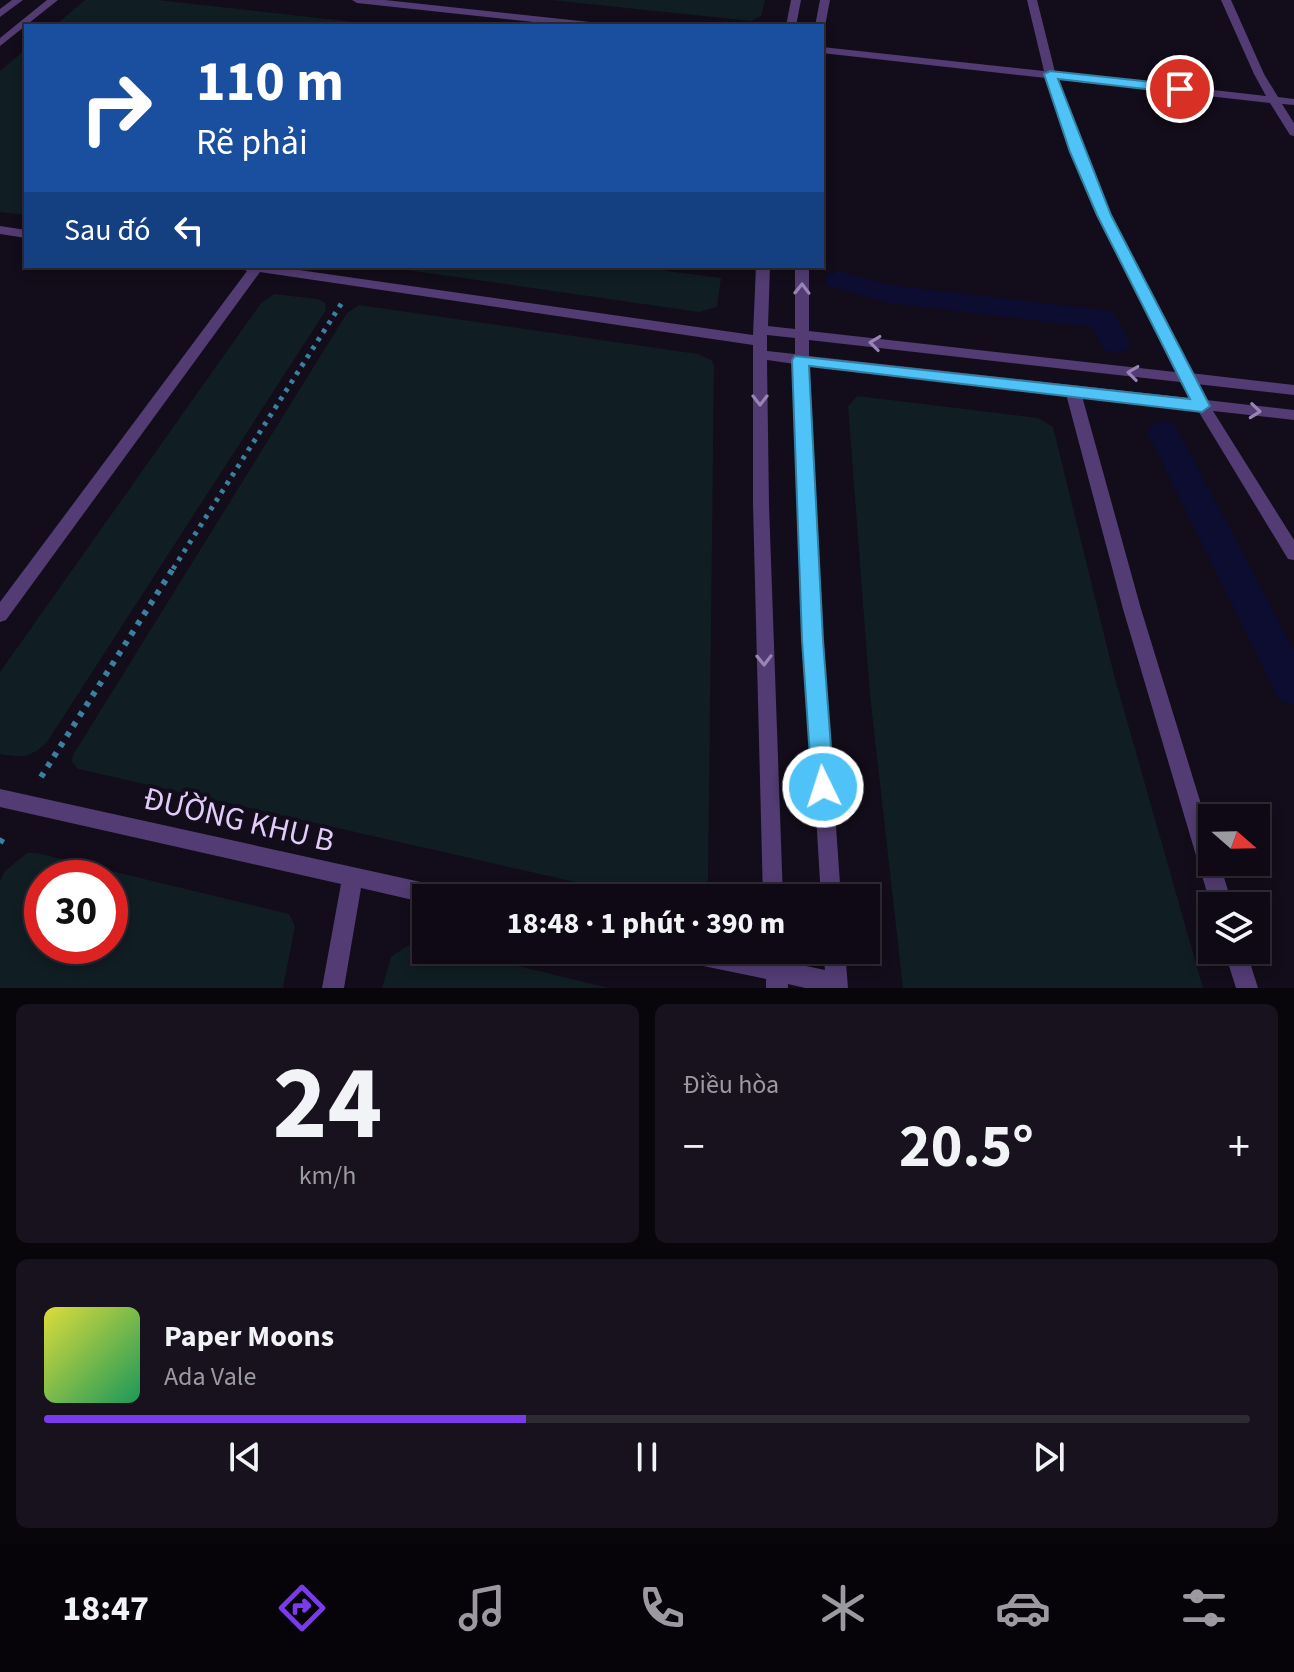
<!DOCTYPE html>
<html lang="vi">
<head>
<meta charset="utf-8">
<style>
  body { margin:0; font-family:"Source Sans 3",sans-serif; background:#17121d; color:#f1f3f6; height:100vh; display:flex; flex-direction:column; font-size:30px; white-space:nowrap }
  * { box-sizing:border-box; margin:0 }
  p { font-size:26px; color:#9b9aa0 }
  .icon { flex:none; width:44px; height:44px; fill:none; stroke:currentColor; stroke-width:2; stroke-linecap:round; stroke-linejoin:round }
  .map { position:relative; height:988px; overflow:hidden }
  .drawer { display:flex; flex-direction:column; gap:16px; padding:16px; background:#08050b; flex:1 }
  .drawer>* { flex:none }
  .guide { position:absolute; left:24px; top:24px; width:800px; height:244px; border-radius:0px; box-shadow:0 4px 12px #0003,0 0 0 2px #2e2a34; background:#1a4fa0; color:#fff; overflow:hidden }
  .needle { width:52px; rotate:110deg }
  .controls { position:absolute; left:1198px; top:804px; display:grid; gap:16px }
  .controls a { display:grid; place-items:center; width:72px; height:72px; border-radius:0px; background:#0e0914; box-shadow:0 4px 12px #0003,0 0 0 2px #2e2a34; font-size:40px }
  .speed { position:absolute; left:24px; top:860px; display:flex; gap:16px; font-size:40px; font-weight:700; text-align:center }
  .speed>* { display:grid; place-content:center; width:104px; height:104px; border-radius:50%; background:#0e0914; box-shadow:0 4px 12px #0003,0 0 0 2px #2e2a34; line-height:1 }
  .speed .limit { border:12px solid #d22; background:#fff; color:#111 }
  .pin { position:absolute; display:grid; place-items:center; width:68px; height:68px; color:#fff; margin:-34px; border:4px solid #fff; border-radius:50%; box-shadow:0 2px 8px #0007 }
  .me { position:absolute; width:88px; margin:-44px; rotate:356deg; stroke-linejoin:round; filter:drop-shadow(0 0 6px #0008) }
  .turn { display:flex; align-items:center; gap:28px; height:168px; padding:0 40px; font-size:36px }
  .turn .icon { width:104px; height:104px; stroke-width:2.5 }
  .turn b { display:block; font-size:56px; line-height:68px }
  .then { display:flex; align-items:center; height:76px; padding:0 40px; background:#0003; gap:16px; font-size:30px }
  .big { font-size:60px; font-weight:700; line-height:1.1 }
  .drawer .card { flex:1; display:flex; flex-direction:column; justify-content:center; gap:12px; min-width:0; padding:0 28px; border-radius:12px; background:#17121d }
  .drawer .dial { align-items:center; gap:0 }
  .dial b { font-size:104px; line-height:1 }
  .song { display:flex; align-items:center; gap:24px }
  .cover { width:96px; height:96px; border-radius:12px; background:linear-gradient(135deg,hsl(60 70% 55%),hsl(150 70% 35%)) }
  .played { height:8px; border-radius:4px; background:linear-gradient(90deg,#7c3aed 40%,#2e2a34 40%) }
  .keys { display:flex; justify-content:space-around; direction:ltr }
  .heat { display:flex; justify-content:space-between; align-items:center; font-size:44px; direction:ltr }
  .drawer .tiles { flex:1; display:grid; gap:16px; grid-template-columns:1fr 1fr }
  .card:last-child { grid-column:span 2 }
  .trip { position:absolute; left:412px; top:884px; width:468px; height:80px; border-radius:0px; background:#0e0914; box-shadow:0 4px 12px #0003,0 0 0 2px #2e2a34; font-weight:700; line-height:80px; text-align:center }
  .menu { display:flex; height:128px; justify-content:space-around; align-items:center; background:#060408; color:#9b9aa0 }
  .menu .icon { width:56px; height:56px }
  .menu .on { color:#7c3aed }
  .menu b { font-size:36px; color:#f1f3f6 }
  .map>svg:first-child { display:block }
</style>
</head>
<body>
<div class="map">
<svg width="1294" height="988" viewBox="0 0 1294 988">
  <rect width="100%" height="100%" fill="#130c1a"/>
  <!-- green -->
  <g fill="#101d23" fill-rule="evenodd">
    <path d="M85 0H158L390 26H54Z"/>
    <path d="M551 0H765L761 16 751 21Z"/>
    <path d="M26 49V215L0 212V71Z"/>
    <path d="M379 266H629L721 278 717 307 699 312Z"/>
    <path d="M274 294 317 299 325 303 326 310 47 742C31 758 21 758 0 754V672L261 303Z"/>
    <path d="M359 305 698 354 711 360 714 365 708 880 697 898H645L78 769 72 762 73 755 347 313Z"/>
    <path d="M857 396 1038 418 1053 427 1114 675 1203 988H903L870 695 848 406Z"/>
    <path d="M27 853H37L289 914 295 926 283 988H0V881L5 871ZM42 878H110V946H42Z"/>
    <path d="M412 943 426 944V950H450L609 988H382L391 957Z"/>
  </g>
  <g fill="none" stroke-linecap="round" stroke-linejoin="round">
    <!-- canal -->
    <g fill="#0d0d32" fill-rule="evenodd">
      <path d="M839 271 890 285 1103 310 1113 312 1130 343 1126 350 1115 353 1104 350 1092 327 889 303 829 286 825 280 829 274Z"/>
      <path d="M1163 421 1174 424 1179 432 1294 651V705L1280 701 1147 432 1152 424Z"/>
    </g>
    <!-- path-far1 -->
    <path stroke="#39819f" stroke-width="5" stroke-dasharray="4 6" stroke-linecap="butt" d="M173 569 343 301"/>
    <!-- path -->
    <g stroke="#39819f" stroke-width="6" stroke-dasharray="5 7" stroke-linecap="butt">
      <path d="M41 777 174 567"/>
      <path d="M0 843 5 834"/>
    </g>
    <!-- minor -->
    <g fill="#523c73" fill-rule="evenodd">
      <path d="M12 0H23L0 17V9Z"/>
      <path d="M47 0H58L0 46V38Z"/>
      <path d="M352 0H385L599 23 604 26H571L357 3Z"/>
      <path d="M791 0H801L796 26H786Z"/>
      <path d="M820 0H830L825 26 822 29V26H815Z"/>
      <path d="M1027 0H1037L1055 72 1266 96 1254 74 1221 0H1231L1264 74 1278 97 1294 99V105L1282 104 1294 123V136L1290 135 1270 103 1057 79 1083 152 1110 215 1190 373 1294 385V395L1196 384 1206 400 1294 410V420L1213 411 1294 540V560L1288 559 1197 409 1082 396 1141 609 1212 840V862H1219L1233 906H1211L1123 609 1066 394 809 365 819 582 841 898H821L802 582 795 364 767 360 769 505 783 898H763L753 505V345L260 272 6 620 0 622V602L247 271 236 266H271L753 335 756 266H770L768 326 795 329V266H809V331L1175 372 1098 215 1071 152 1046 78 822 53V47L1044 71ZM767 335 795 338V354L767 351ZM809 340 1180 382 1190 398 809 356Z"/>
      <path d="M0 226 26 230V238L0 234Z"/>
      <path d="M0 789 448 888 455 891 458 898H426V903L361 888 344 988H322L341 884 0 807Z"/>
      <path d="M668 950H729L765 958 764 950H786L787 962 825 970 823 950H845L848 988H805L788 984V988H766V979L679 961 671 958Z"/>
      <path d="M1224 950H1246L1258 988H1236Z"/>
    </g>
  </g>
  <!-- one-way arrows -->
  <defs><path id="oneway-chevron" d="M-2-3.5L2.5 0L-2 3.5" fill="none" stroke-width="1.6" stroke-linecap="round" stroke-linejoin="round" transform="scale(2)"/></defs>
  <g stroke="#9a84b6">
    <use href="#oneway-chevron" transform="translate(802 289) rotate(-89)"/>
    <use href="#oneway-chevron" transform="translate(875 343) rotate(-173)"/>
    <use href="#oneway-chevron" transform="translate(1133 373) rotate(-173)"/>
    <use href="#oneway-chevron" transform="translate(760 400) rotate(90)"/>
    <use href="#oneway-chevron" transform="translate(1255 411) rotate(6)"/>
    <use href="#oneway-chevron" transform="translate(764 660) rotate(89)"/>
  </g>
  <!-- route -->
  <path fill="#4fc3f7" stroke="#337fa1" stroke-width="2" d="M1050 71 1180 85 1186 89 1180 93 1058 79 1111 215 1210 406 1202 412 809 366 823 640 834 787 831 794 823 797 815 794 812 787 802 640 792 360 795 356 1190 399 1097 215 1070 152 1044 74Z"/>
  <g text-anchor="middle" stroke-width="8" stroke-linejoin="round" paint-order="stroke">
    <!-- near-street labels -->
    <g font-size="32" fill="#e1cbf9" stroke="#130c1a">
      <text transform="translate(239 819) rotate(13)" y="11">ĐƯỜNG KHU B</text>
    </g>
  </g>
</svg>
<div class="controls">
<a><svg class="needle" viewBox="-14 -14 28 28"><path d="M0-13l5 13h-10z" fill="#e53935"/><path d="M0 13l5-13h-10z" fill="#9b9aa0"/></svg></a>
<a><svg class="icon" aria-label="layers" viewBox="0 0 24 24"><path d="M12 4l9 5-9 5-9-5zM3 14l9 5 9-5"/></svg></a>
</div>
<div class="speed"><div class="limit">30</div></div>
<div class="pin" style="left:1180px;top:89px;background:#d93025"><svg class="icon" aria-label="arrive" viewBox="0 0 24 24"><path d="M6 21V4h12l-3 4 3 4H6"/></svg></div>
<svg class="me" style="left:823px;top:787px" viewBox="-20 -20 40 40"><circle r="17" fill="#4fc3f7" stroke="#fff" stroke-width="3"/><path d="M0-11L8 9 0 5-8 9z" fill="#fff"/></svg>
<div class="trip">18:48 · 1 phút · 390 m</div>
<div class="guide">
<div class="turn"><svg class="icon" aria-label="right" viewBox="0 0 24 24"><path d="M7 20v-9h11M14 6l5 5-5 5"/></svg><div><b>110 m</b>Rẽ phải</div></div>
<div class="then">Sau đó<svg class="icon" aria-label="left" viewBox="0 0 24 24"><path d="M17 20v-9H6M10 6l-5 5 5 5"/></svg></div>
</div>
</div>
<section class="drawer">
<div class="tiles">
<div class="card dial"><b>24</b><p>km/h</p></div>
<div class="card"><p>Điều hòa</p>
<div class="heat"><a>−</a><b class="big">20.5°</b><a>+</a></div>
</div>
<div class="card">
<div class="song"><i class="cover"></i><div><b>Paper Moons</b><p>Ada Vale</p></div></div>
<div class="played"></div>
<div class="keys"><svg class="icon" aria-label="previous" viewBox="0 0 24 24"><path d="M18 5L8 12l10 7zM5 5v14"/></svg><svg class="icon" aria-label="pause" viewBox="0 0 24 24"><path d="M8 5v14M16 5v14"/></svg><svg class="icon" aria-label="next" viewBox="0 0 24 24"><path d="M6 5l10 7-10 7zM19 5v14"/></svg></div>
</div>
</div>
</section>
<nav class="menu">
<b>18:47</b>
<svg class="icon on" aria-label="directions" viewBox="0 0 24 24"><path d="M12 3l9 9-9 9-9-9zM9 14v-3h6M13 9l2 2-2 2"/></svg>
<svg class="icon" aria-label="music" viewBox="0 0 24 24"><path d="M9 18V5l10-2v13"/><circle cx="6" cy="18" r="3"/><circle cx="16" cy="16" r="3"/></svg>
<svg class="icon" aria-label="phone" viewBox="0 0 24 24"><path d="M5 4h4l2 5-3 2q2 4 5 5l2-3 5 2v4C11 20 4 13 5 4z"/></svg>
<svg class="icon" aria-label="climate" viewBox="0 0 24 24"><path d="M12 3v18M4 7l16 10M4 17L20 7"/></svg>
<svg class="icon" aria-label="car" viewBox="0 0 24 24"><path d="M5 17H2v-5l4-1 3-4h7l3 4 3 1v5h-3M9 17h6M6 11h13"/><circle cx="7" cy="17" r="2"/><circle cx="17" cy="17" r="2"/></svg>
<svg class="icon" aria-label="filters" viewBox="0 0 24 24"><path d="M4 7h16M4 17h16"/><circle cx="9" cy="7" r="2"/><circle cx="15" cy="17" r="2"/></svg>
</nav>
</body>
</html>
